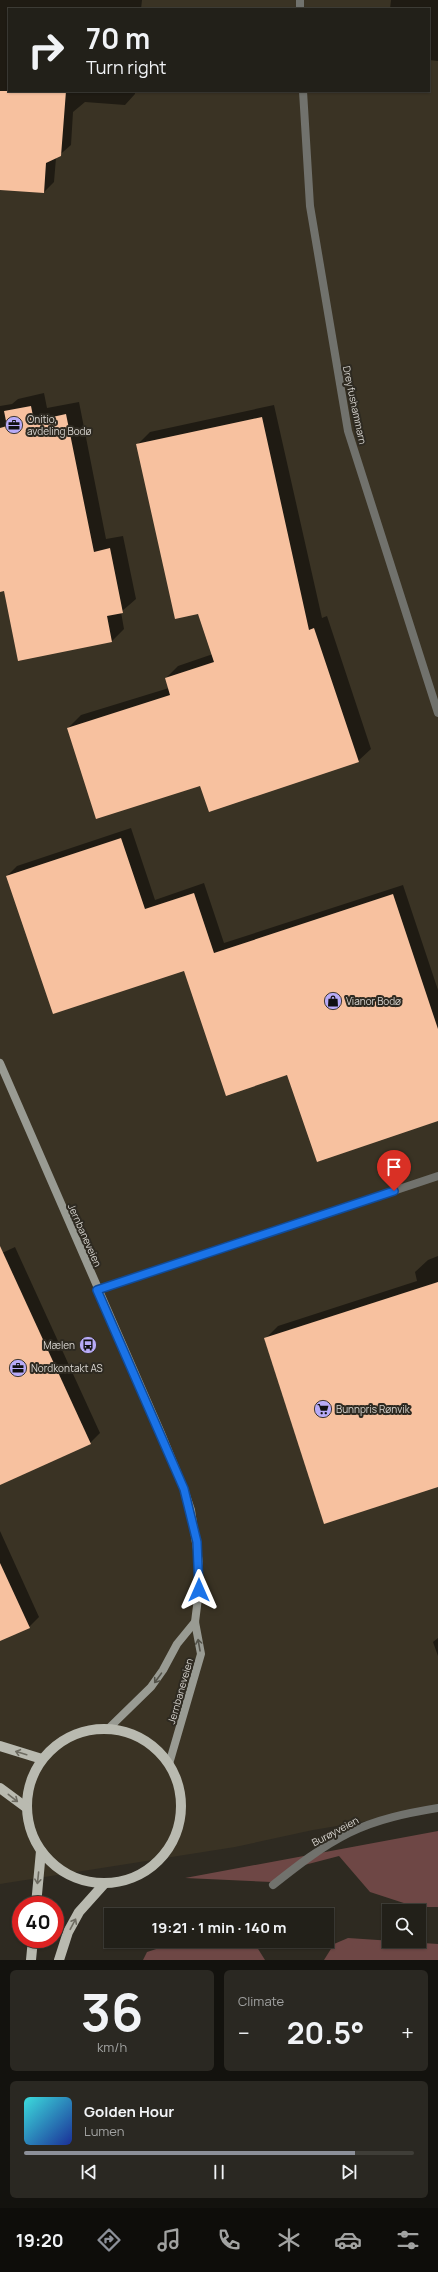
<!DOCTYPE html>
<html lang="en">
<head>
<meta charset="utf-8">
<style>
  body { margin:0; font-family:Manrope,sans-serif; background:#2a2822; color:#f1f3f6; height:100vh; display:flex; flex-direction:column; font-size:15px; white-space:nowrap }
  * { box-sizing:border-box; margin:0 }
  p { font-size:13px; color:#a2a3a2 }
  .icon { flex:none; width:22px; height:22px; fill:none; stroke:currentColor; stroke-width:2; stroke-linecap:round; stroke-linejoin:round }
  .map { position:relative; height:1960px; overflow:hidden }
  .side { display:flex; flex-direction:column; gap:10px; padding:10px; background:#13120e; flex:1 }
  .side>* { flex:none }
  .guide { position:absolute; left:8px; top:8px; width:422px; height:84px; border-radius:0px; box-shadow:0 1px 3px #0004,0 0 0 1px #3f3e38; background:#222019; color:#f1f3f6; overflow:hidden }
  .fabs { position:absolute; left:382px; top:1904px; display:grid; gap:8px }
  .fabs a { display:grid; place-items:center; width:44px; height:44px; border-radius:0px; background:#222019; box-shadow:0 1px 3px #0004,0 0 0 1px #3f3e38; font-size:20px }
  .speed { position:absolute; left:12px; top:1896px; display:flex; gap:8px; font-size:20px; font-weight:700; text-align:center }
  .speed>* { display:grid; place-content:center; width:52px; height:52px; border-radius:50%; background:#222019; box-shadow:0 1px 3px #0004,0 0 0 1px #3f3e38; line-height:1 }
  .speed .limit { border:6px solid #d22; background:#fff; color:#111 }
  .pin { position:absolute; display:grid; place-items:center; width:34px; height:34px; color:#fff; margin:-41px -17px; border-radius:50% 50% 50% 0; rotate:-45deg; box-shadow:0 0 4px #0007 }
  .pin .icon { rotate:45deg }
  .me { position:absolute; width:44px; margin:-22px; rotate:0deg; stroke-linejoin:round; filter:drop-shadow(0 0 3px #0008) }
  .turn { display:flex; align-items:center; gap:14px; height:84px; padding:0 12px; font-size:18px }
  .turn .icon { width:52px; height:52px; stroke-width:2.5 }
  .turn b { display:block; font-size:28px; line-height:34px }
  .big { font-size:30px; font-weight:700; line-height:1.1 }
  .side .widget { flex:1; display:flex; flex-direction:column; justify-content:center; gap:6px; min-width:0; padding:0 14px; border-radius:6px; background:#2a2822 }
  .side .dial { align-items:center; gap:0 }
  .dial b { font-size:52px; line-height:1 }
  .song { display:flex; align-items:center; gap:12px }
  .cover { width:48px; height:48px; border-radius:6px; background:linear-gradient(135deg,hsl(180 70% 55%),hsl(230 70% 35%)) }
  .played { height:4px; border-radius:2px; background:linear-gradient(90deg,#8c9099 85%,#3f3e38 85%) }
  .keys { display:flex; justify-content:space-around; direction:ltr }
  .heat { display:flex; justify-content:space-between; align-items:center; font-size:22px; direction:ltr }
  .side .tiles { flex:1; display:grid; gap:10px; grid-template-columns:1fr 1fr }
  .widget:last-child { grid-column:span 2 }
  .trip { position:absolute; left:104px; top:1908px; width:230px; height:40px; border-radius:0px; background:#222019; box-shadow:0 1px 3px #0004,0 0 0 1px #3f3e38; font-weight:700; line-height:40px; text-align:center }
  .dock { display:flex; height:64px; justify-content:space-around; align-items:center; background:#0e0d0a; color:#a2a3a2 }
  .dock .icon { width:28px; height:28px }
  .dock .on { color:#8c9099 }
  .dock b { font-size:18px; color:#f1f3f6 }
  .map>svg:first-child { display:block }
</style>
</head>
<body>
<div class="map">
<svg width="438" height="1960" viewBox="0 0 438 1960">
  <rect width="100%" height="100%" fill="#2e2a21"/>
  <!-- built -->
  <path fill="#3a3324" fill-rule="evenodd" d="M0 0H438V1809L313 1830 235 1847 0 1884ZM9 9H429V91H9Z"/>
  <!-- green -->
  <g fill="#6e4745">
    <path d="M438 1831V1907H416L370 1892 339 1856 289 1869 272 1882 185 1878Z"/>
    <path d="M348 1938 438 1944V1960H324L334 1944Z"/>
    <path d="M181 1941H257L255 1944 265 1960H143L147 1952Z"/>
  </g>
  <!-- shadow -->
  <g fill="#0007">
    <path d="M0 0H142L141 9H9V91H135V94L125 105 85 102 73 112 71 145 56 158 54 182 44 192 0 189Z"/>
    <path d="M391 0H438V61L429 60V9H390Z"/>
    <path d="M44 393 47 408 79 402 106 539 123 536 136 599 121 612 124 629 112 641 0 567V406L12 404 18 399Z"/>
    <path d="M274 405 322 618 327 616 371 749 358 761 201 785 68 728 81 715 169 688 166 678 178 666 213 654 138 444 150 432Z"/>
    <path d="M131 828 155 900 204 883 224 943 403 885 438 990V1120L288 1074 184 970 7 876 17 866Z"/>
    <path d="M15 1247 100 1433 90 1443 0 1484V1254Z"/>
    <path d="M438 1256V1486L265 1339 278 1326 417 1281 415 1272 428 1260Z"/>
    <path d="M0 1531 39 1617 29 1627 0 1640Z"/>
    <path d="M438 1638V1656L433 1642Z"/>
  </g>
  <!-- building -->
  <g fill="#f7c19f">
    <path d="M0 91H66L61 156 46 163 44 193 0 190Z"/>
    <path d="M31 406 34 421 66 414 94 552 110 548 123 613 107 616 112 642 18 661 4 591 0 592V428L7 426 4 411Z"/>
    <path d="M262 417 309 630 314 628 359 762 209 812 200 786 96 819 67 728 170 695 165 678 214 662 198 614 175 619 136 444Z"/>
    <path d="M121 838 145 909 194 893 214 953 393 894 438 1029V1121L317 1162 287 1075 226 1096 184 971 53 1014 6 876Z"/>
    <path d="M0 1246 91 1444 0 1485Z"/>
    <path d="M438 1282V1487L324 1524 264 1338Z"/>
    <path d="M0 1563 30 1628 0 1641Z"/>
  </g>
  <g fill="none" stroke-linecap="round" stroke-linejoin="round">
    <!-- street -->
    <g stroke="#71726d" stroke-width="8">
      <path d="M300 0V9"/>
      <path d="M303 91 310 206 348 431 438 713"/>
      <path d="M97 1290 438 1176"/>
      <path d="M273 1885C297 1866 321 1847 349 1833 377 1819 408 1813 438 1808"/>
    </g>
    <!-- secondary -->
    <g stroke="#999b93" stroke-width="8">
      <path d="M0 1063 161 1433 184 1489 191 1510 199 1563V1590L195 1622 201 1654 169 1764"/>
      <path d="M109 1728 151 1687 163 1670 177 1644 195 1622"/>
    </g>
    <!-- primary -->
    <g stroke="#b9bab0" stroke-width="10">
      <circle cx="104" cy="1806" r="77"/>
      <path d="M0 1746 42 1759"/>
      <path d="M0 1788 27 1808"/>
      <path d="M36 1905 41 1851"/>
      <path d="M31 1960 33 1939"/>
      <path d="M59 1960 68 1932 79 1912 105 1883"/>
    </g>
  </g>
  <!-- one-way arrows -->
  <defs><path id="oneway-shaft" d="M-6 0H5M1.5-3L5.5 0L1.5 3" fill="none" stroke-width="1.6" stroke-linecap="round" stroke-linejoin="round"/></defs>
  <g stroke="#535249">
    <use href="#oneway-shaft" transform="translate(199 1645) rotate(-100)"/>
    <use href="#oneway-shaft" transform="translate(158 1678) rotate(126)"/>
  </g>
  <g stroke="#6d6b61">
    <use href="#oneway-shaft" transform="translate(21 1753) rotate(-163)"/>
    <use href="#oneway-shaft" transform="translate(13 1798) rotate(38)"/>
    <use href="#oneway-shaft" transform="translate(38 1878) rotate(96)"/>
    <use href="#oneway-shaft" transform="translate(73 1924) rotate(-62)"/>
  </g>
  <g fill="none" stroke-linecap="round" stroke-linejoin="round">
    <defs>
      <path id="route" d="M199 1590 197 1542 184 1489 97 1290 394 1191"/>
    </defs>
    <!-- route casing -->
    <use href="#route" stroke="#114b97" stroke-width="10"/>
    <!-- route -->
    <use href="#route" stroke="#1a73e8" stroke-width="7"/>
  </g>
  <!-- icons -->
  <defs>
    <symbol id="office-disc" viewBox="-11 -11 22 22"><circle r="9.5" fill="#b8abf7" stroke="#2e2a21"/><path d="M-6-3h4V-5.5h4V-3h4V5H-6ZM-1-4.5V-3h2v-1.5ZM-6 0V1H6V0Z" fill="#111"/></symbol>
    <symbol id="shop-disc" viewBox="-11 -11 22 22"><circle r="9.5" fill="#b8abf7" stroke="#2e2a21"/><path d="M-5-2.5h2.3a2.7 3.5 0 0 1 5.4 0H5L5.5 6h-11ZM-1.5-2.5h3a1.5 2.3 0 0 0-3 0Z" fill="#111"/></symbol>
    <symbol id="bus-disc" viewBox="-11 -11 22 22"><circle r="9.5" fill="#b8abf7" stroke="#2e2a21"/><path d="M-5-6H5V4H4V6H2V4H-2V6H-4V4H-5ZM-3.5-4V0h7V-4ZM-3.5 1.2v1.5H-2V1.2ZM2 1.2v1.5H3.5V1.2Z" fill="#111"/></symbol>
    <symbol id="supermarket-disc" viewBox="-11 -11 22 22"><circle r="9.5" fill="#b8abf7" stroke="#2e2a21"/><path d="M-6-5.5h2.5l.6 2H6L4.5 2H-2.5L-4.4-4H-6ZM-1.5 3.2a1.3 1.3 0 1 0 .1 0ZM3 3.2a1.3 1.3 0 1 0 .1 0Z" fill="#111"/></symbol>
  </defs>
  <g fill-rule="evenodd">
    <use href="#office-disc" x="4" y="415" width="20" height="20"/>
    <use href="#shop-disc" x="323" y="991" width="20" height="20"/>
    <use href="#bus-disc" x="78" y="1335" width="20" height="20"/>
    <use href="#office-disc" x="8" y="1358" width="20" height="20"/>
    <use href="#supermarket-disc" x="313" y="1399" width="20" height="20"/>
  </g>
  <g text-anchor="middle" stroke-width="4" stroke-linejoin="round" paint-order="stroke">
    <!-- street labels -->
    <g font-size="10" fill="#d9d6d1" stroke="#2e2a21">
      <text transform="translate(355 405) rotate(78)" y="4">Dreyfushammarn</text>
      <text transform="translate(85 1235) rotate(66)" y="4">Jernbaneveien</text>
      <text transform="translate(180 1691) rotate(-74)" y="4">Jernbaneveien</text>
      <text transform="translate(335 1831) rotate(-28)" y="4">Burøyveien</text>
    </g>
    <!-- poi labels -->
    <g font-size="10" fill="#d9d6d1" stroke="#2e2a21" text-anchor="start">
      <text x="27" y="423">Onitio,<tspan x="27" dy="12">avdeling Bodø</tspan></text>
      <text x="346" y="1005">Vianor Bodø</text>
      <text x="75" y="1349" text-anchor="end">Mælen</text>
      <text x="31" y="1372">Nordkontakt AS</text>
      <text x="336" y="1413">Bunnpris Rønvik</text>
    </g>
  </g>
</svg>
<div class="fabs">
<a><svg class="icon" aria-label="search" viewBox="0 0 24 24"><circle cx="10" cy="10" r="6"/><path d="M15 15l6 6"/></svg></a>
</div>
<div class="speed"><div class="limit">40</div></div>
<div class="pin" style="left:394px;top:1191px;background:#d93025"><svg class="icon" aria-label="arrive" viewBox="0 0 24 24"><path d="M6 21V4h12l-3 4 3 4H6"/></svg></div>
<svg class="me" style="left:199px;top:1590px" viewBox="-20 -20 40 40"><path d="M0-17L14 15 0 8-14 15z" fill="#1a73e8" stroke="#fff" stroke-width="4"/></svg>
<div class="trip">19:21 · 1 min · 140 m</div>
<div class="guide">
<div class="turn"><svg class="icon" aria-label="right" viewBox="0 0 24 24"><path d="M7 20v-9h11M14 6l5 5-5 5"/></svg><div><b>70 m</b>Turn right</div></div>
</div>
</div>
<section class="side">
<div class="tiles">
<div class="widget dial"><b>36</b><p>km/h</p></div>
<div class="widget"><p>Climate</p>
<div class="heat"><a>−</a><b class="big">20.5°</b><a>+</a></div>
</div>
<div class="widget">
<div class="song"><i class="cover"></i><div><b>Golden Hour</b><p>Lumen</p></div></div>
<div class="played"></div>
<div class="keys"><svg class="icon" aria-label="previous" viewBox="0 0 24 24"><path d="M18 5L8 12l10 7zM5 5v14"/></svg><svg class="icon" aria-label="pause" viewBox="0 0 24 24"><path d="M8 5v14M16 5v14"/></svg><svg class="icon" aria-label="next" viewBox="0 0 24 24"><path d="M6 5l10 7-10 7zM19 5v14"/></svg></div>
</div>
</div>
</section>
<nav class="dock">
<b>19:20</b>
<svg class="icon on" aria-label="directions" viewBox="0 0 24 24"><path d="M12 3l9 9-9 9-9-9zM9 14v-3h6M13 9l2 2-2 2"/></svg>
<svg class="icon" aria-label="music" viewBox="0 0 24 24"><path d="M9 18V5l10-2v13"/><circle cx="6" cy="18" r="3"/><circle cx="16" cy="16" r="3"/></svg>
<svg class="icon" aria-label="phone" viewBox="0 0 24 24"><path d="M5 4h4l2 5-3 2q2 4 5 5l2-3 5 2v4C11 20 4 13 5 4z"/></svg>
<svg class="icon" aria-label="climate" viewBox="0 0 24 24"><path d="M12 3v18M4 7l16 10M4 17L20 7"/></svg>
<svg class="icon" aria-label="car" viewBox="0 0 24 24"><path d="M5 17H2v-5l4-1 3-4h7l3 4 3 1v5h-3M9 17h6M6 11h13"/><circle cx="7" cy="17" r="2"/><circle cx="17" cy="17" r="2"/></svg>
<svg class="icon" aria-label="filters" viewBox="0 0 24 24"><path d="M4 7h16M4 17h16"/><circle cx="9" cy="7" r="2"/><circle cx="15" cy="17" r="2"/></svg>
</nav>
</body>
</html>
